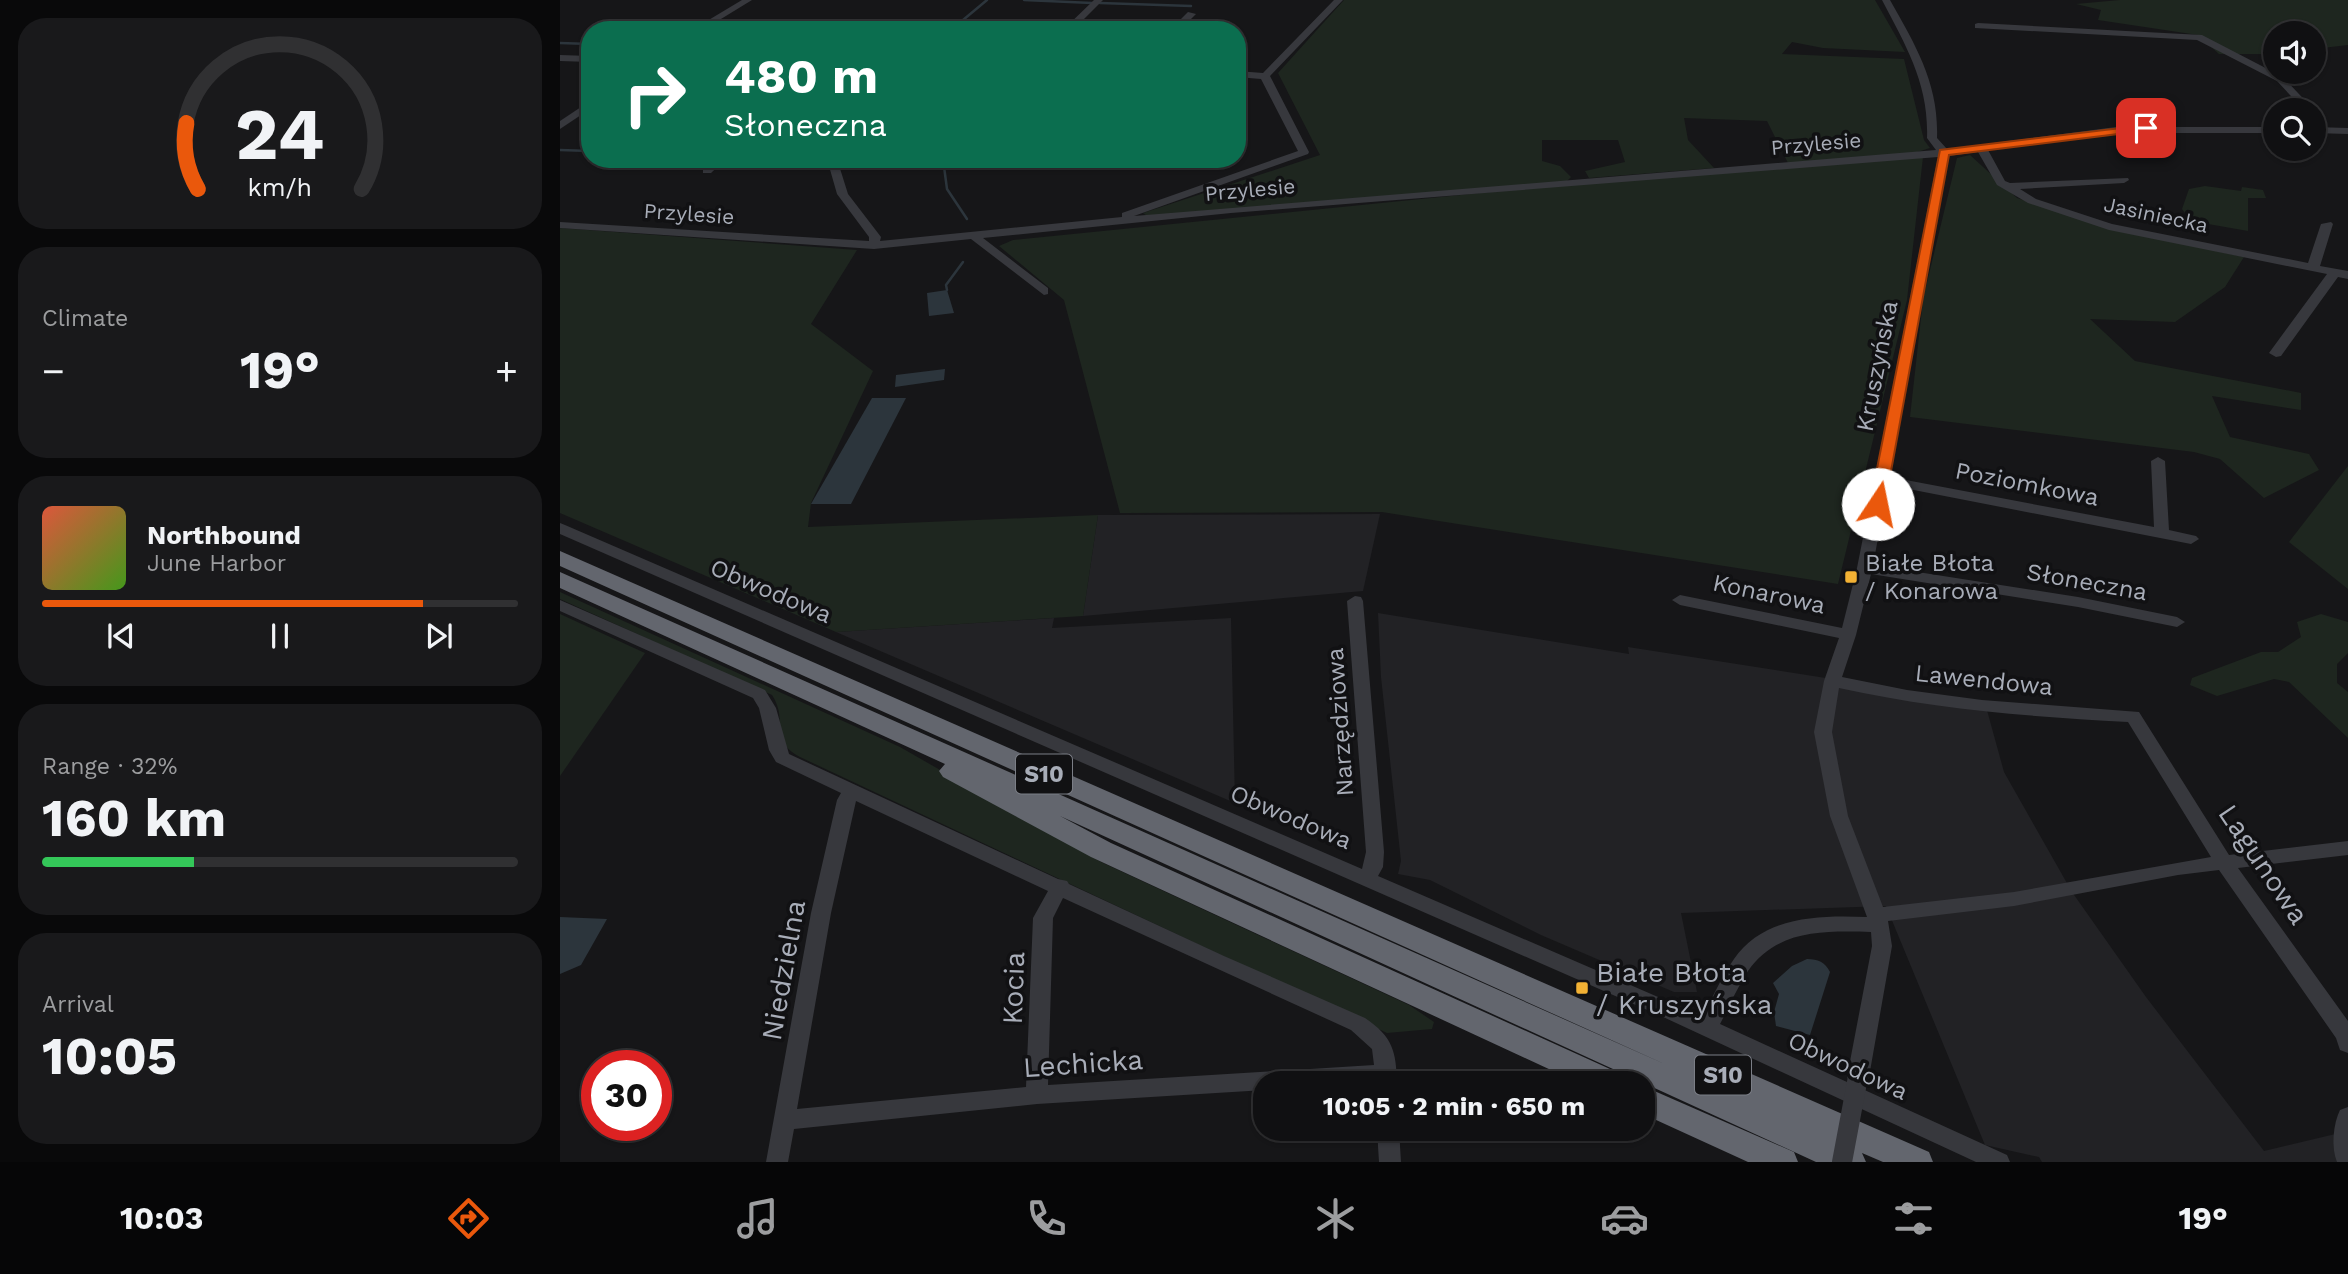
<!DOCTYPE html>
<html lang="en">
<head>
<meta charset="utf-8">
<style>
  body { margin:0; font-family:"Work Sans",sans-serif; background:#19191b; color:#f1f3f6; height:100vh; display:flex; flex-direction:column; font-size:26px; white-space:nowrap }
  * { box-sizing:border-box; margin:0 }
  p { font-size:23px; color:#9c9d9f }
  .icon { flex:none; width:38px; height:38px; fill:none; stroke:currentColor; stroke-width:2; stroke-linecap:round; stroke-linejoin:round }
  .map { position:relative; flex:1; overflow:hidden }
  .sheet { display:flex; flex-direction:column; gap:18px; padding:18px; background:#09090a; width:560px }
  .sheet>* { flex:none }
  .banner { position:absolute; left:21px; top:21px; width:665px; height:147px; border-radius:28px; box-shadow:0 2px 5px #0004,0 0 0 2px #303032; background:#0b6e4f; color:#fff; overflow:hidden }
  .buttons { position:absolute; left:1703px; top:21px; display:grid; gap:14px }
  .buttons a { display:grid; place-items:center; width:63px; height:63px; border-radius:50%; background:#101012; box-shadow:0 2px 5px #0004,0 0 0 2px #303032; font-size:35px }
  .speed { position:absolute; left:21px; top:1050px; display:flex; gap:14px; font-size:35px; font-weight:700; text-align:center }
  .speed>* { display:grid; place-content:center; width:91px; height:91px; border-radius:50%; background:#101012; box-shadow:0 2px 5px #0004,0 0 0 2px #303032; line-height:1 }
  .speed .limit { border:10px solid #d22; background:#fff; color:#111 }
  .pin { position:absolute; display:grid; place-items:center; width:60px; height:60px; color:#fff; margin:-30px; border-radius:14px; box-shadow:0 4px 10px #0006 }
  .me { position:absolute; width:77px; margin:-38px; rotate:11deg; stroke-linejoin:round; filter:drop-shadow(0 0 5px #0008) }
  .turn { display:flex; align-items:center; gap:24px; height:147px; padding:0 28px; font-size:32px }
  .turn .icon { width:91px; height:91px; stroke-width:2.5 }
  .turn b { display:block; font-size:49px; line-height:60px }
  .big { font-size:52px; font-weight:700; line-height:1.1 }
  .sheet .card { flex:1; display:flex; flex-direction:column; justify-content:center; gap:10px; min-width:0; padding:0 24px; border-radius:28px; background:#19191b }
  .sheet .dial { align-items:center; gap:0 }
  .dial svg { height:182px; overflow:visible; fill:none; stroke:#303032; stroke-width:7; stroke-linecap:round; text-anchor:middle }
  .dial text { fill:#f1f3f6; stroke:none }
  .song { display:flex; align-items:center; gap:21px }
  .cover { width:84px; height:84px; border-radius:10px; background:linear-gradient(135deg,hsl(10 70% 55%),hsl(100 70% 35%)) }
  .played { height:7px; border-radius:4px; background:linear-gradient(90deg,#ea580c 80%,#303032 80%) }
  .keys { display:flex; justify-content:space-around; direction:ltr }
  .heat { display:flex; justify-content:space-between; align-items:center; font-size:38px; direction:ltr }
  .charge { height:10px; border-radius:5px; background:linear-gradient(90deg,#34c759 32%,#303032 0) }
  .trip { position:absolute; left:693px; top:1071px; width:402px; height:70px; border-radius:28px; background:#101012; box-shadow:0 2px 5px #0004,0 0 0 2px #303032; font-weight:700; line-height:70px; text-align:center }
  .tabs { display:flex; height:112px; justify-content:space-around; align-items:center; background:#060607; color:#9c9d9f }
  .tabs .icon { width:49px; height:49px }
  .tabs .selected { color:#ea580c }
  .tabs b { font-size:32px; color:#f1f3f6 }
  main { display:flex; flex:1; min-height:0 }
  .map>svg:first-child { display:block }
</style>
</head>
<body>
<main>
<section class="sheet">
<div class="card dial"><svg viewBox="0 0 100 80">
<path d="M14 69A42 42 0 1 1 86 69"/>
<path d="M14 69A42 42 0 0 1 9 40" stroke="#ea580c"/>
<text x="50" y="56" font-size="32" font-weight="700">24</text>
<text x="50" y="72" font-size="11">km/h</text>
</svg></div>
<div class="card"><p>Climate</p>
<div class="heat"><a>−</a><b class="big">19°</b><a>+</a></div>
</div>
<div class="card">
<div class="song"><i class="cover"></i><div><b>Northbound</b><p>June Harbor</p></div></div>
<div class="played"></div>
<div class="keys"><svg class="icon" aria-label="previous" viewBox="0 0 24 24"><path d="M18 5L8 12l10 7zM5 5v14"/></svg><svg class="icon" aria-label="pause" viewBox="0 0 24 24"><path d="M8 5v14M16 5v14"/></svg><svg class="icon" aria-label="next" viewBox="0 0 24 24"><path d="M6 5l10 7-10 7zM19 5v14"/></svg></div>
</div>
<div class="card"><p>Range · 32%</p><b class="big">160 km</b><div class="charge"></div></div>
<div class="card"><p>Arrival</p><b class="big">10:05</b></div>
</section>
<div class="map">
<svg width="1788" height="1162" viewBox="0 0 1788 1162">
  <rect width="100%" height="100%" fill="#161618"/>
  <!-- built -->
  <g fill="#222225">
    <path d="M820 514 803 591 523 616 538 515Z"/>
    <path d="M818 613 1069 654 1068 647 1425 703 1444 772 1512 892 1586 997 1704 1151 1788 1131V1162H1482L1479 1157 1425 1145 1326 906 1121 913 1137 992H1114L981 935 870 880 838 874 841 861 821 677Z"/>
    <path d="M494 618 492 628 671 618 675 803 276 632Z"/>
  </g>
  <!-- green -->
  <g fill="#1e261f">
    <path d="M784 0H1315L1345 52 1263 48 1232 42 1222 54 1344 59 1364 140 1370 148 1354 153 1228 163 1207 121 1124 118 1128 140 1154 168 1029 178 1025 171 1065 162 1058 140H982V161L1000 166 1011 177 1007 181 1363 157 1347 300 1363 299 1397 158 1410 155 1457 198 1548 228 1684 257 1665 287 1615 322 1530 319 1575 361 1741 393V410L1652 396 1670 437 1749 454 1759 470 1704 498 1660 459 1634 452 1350 417 1363 300H1347L1278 584 822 512 560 513 504 300 439 246 453 240 960 189 587 216 583 213 760 155 718 73Z"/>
    <path d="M1560 0H1788V45L1754 49V33H1715V54H1659L1638 35 1538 20 1541 10 1516 4Z"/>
    <path d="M1645 186 1681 191 1682 187 1703 190 1706 198H1688V231L1631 221 1622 209 1629 189Z"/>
    <path d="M0 228 297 250 251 324 313 371 251 503 248 527 538 515 523 616 276 632 0 513Z"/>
    <path d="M1788 466V589L1729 542Z"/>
    <path d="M0 592 340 747 541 862 849 1005 874 1022 872 1029 827 1033 240 757C206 738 230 723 212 695L0 599Z"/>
    <path d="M0 614 85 653 0 776Z"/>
    <path d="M1761 614 1788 622V653L1777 664V683L1788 692V738L1729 682 1714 679 1657 696 1630 685 1632 678 1701 652H1718L1741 637 1737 622Z"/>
  </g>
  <!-- water -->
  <g fill="#2c353c">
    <path d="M387 290 394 313 369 316 367 293Z"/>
    <path d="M385 369 384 380 335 387 336 375Z"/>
    <path d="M312 398H346L291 504H251Z"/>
    <path d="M0 917 47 919 21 965 0 974Z"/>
    <path d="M1247 959C1258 959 1265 962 1270 972L1250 1035 1216 1026 1214 1012 1219 994 1213 983 1232 966Z"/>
  </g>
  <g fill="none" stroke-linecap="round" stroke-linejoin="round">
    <!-- stream -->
    <g stroke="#2c353c" stroke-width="2.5">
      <path d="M464 0 532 3"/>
      <path d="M540 3 631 6"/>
      <path d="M391 30 427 0"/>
      <path d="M0 43 30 44"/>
      <path d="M0 150 30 151"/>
      <path d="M383 159 387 189 407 219"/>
      <path d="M387 290 386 285 403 262"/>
    </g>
    <!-- minor -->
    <g fill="#37383d" fill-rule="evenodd">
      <path d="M182 0H192L143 30H132Z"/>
      <path d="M534 0H543L513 30H503Z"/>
      <path d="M774 0H783L710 76 749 152 748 154 574 216 1376 150 1367 138C1369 84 1346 46 1322 0H1330C1356 46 1379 84 1377 138L1387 149 1556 127H1715V133H1556L1428 150 1445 181 1450 183 1568 178 1569 180 1564 183 1460 189 1476 199 1552 224 1748 263 1761 224 1771 222 1773 224 1760 266 1788 271V279L1778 277 1721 356 1716 357 1709 353 1767 274 1549 230 1468 203 1437 185 1418 152 1389 156 1330 477 1594 527 1591 461 1598 457 1605 461 1609 530 1636 536 1639 539 1631 544 1328 485 1313 565 1518 597 1617 617 1625 622 1617 627 1518 607 1311 574 1296 635 1282 677 1347 690 1422 700 1579 712 1669 855 1788 841V855L1678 868 1788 1021V1053L1780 1050 1776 1038 1659 870 1618 875 1454 906 1328 921 1332 946 1309 1077 1306 1083 1298 1086 1290 1083 1287 1077 1312 946 1311 932C1265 931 1217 929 1188 971 1177 988 1169 1007 1160 1024L1447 1155 1450 1162H1416L1101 1016 0 534V523L5 525 802 869 806 852 787 601 795 596 801 597 803 601 824 852 823 867 818 876 1142 1016C1153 998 1161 977 1174 959 1204 916 1259 915 1307 917L1270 816 1254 732 1264 681 1279 638 1120 605 1112 600 1120 595 1282 628 1297 568 1378 157 671 213 423 238 488 288V294L484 295 411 239 314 249 0 228V222L309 241V237L277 194 267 159H277L288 194 321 237 320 241 562 217V213L738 151 701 79 677 77V71L703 73ZM1279 688C1374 709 1471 717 1568 722L1651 857 1454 892 1323 907 1288 816 1272 732Z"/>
      <path d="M628 12 636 14 620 30H610Z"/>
      <path d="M1418 23 1642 35 1723 77 1754 110H1744L1717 81 1637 40 1415 28V24Z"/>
      <path d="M0 55 30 56V62L0 61Z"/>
      <path d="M30 101V109L0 129V121Z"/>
      <path d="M1754 127 1788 128V134L1754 133Z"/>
      <path d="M154 159H166L151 173H143V169Z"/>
      <path d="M0 600 205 690 216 708 229 754 498 879 507 881 509 884 664 956 805 1018C833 1037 836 1051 837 1083H705V1090L477 1104 234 1129 228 1162H206L251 913 277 800 281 793 216 762 209 750 199 708 193 698 0 611ZM296 801 488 891 473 918 466 1087 237 1109 271 913ZM503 898 791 1030 812 1049 814 1065 488 1085 493 918Z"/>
      <path d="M1788 1107V1162H1777C1771 1148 1773 1124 1780 1110Z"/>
      <path d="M817 1129H839L841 1162H819Z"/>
    </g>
    <!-- highway -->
    <g fill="#63666e" fill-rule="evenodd">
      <path d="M0 551 1369 1152 1373 1162H1323L1302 1153 1306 1162H1256L500 816 551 843 1061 1074 1066 1083H1019L531 857 383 777 379 771 385 764 0 588V572L1109 1066 0 566Z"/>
      <path d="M1083 1086 1234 1152 1238 1162H1188L1083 1114Z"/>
    </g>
    <!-- minor-bridge -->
    <path stroke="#37383d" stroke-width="20" d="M1282 1162 1298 1077"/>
  </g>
  <!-- route -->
  <path fill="#ea580c" stroke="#983908" stroke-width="2" d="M1586 125 1590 126V130L1389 155 1325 504 1318 509 1312 507 1310 504 1380 150Z"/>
  <!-- markers -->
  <g fill="#f2b134" stroke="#111113" stroke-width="2.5">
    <rect x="1284" y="570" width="14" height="14" rx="3.5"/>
    <rect x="1015" y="981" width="14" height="14" rx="3.5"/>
  </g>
  <g text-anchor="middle" stroke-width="7" stroke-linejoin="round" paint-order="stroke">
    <!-- far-street labels -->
    <g font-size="21" fill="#a8adb8" stroke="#111113">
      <text transform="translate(1256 144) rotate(-5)" y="7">Przylesie</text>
      <text transform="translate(690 190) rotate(-5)" y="7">Przylesie</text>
      <text transform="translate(129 214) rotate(4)" y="7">Przylesie</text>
      <text transform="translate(1596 215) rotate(12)" y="7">Jasiniecka</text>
    </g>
    <!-- shield labels -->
    <g fill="#111113" stroke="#7b7e86" stroke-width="2">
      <rect x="456" y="754.5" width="56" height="39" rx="5"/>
      <rect x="1135" y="1055.5" width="56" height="39" rx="5"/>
    </g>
    <g font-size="23" font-weight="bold" fill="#a8adb8">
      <text x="484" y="782">S10</text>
      <text x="1163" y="1083">S10</text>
    </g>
    <!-- street labels -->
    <g font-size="24" fill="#a8adb8" stroke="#111113">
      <text transform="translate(1317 366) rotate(-79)" y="8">Kruszyńska</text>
      <text transform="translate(1467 484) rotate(11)" y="8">Poziomkowa</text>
      <text transform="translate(1527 582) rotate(10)" y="8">Słoneczna</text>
      <text transform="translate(211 591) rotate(23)" y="8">Obwodowa</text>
      <text transform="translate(1209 594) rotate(12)" y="8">Konarowa</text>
      <text transform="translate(1424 680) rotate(6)" y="8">Lawendowa</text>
      <text transform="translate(780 722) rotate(-94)" y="8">Narzędziowa</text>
      <text transform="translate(731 817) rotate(23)" y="8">Obwodowa</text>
      <text transform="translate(1288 1066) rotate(25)" y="8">Obwodowa</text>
    </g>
    <!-- poi labels -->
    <g font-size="24" fill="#a8adb8" stroke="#111113" text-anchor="start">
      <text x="1305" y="571">Białe Błota<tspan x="1305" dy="28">/ Konarowa</tspan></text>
    </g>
    <!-- near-street labels -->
    <g font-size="28" fill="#a8adb8" stroke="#111113">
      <text transform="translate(1704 864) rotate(56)" y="10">Lagunowa</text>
      <text transform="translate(223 970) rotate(-80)" y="10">Niedzielna</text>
      <text transform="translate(453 988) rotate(-88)" y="10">Kocia</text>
      <text transform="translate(523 1063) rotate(-4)" y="10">Lechicka</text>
    </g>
    <!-- near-poi labels -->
    <g font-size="28" fill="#a8adb8" stroke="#111113" text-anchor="start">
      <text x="1036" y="982">Białe Błota<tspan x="1036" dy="32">/ Kruszyńska</tspan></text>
    </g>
  </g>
</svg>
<div class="buttons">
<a><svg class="icon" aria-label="sound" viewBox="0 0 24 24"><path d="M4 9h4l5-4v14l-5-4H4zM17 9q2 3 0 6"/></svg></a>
<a><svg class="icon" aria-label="search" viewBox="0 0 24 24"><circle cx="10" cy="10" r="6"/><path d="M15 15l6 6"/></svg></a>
</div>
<div class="speed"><div class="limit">30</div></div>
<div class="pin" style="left:1586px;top:128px;background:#d93025"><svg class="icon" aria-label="arrive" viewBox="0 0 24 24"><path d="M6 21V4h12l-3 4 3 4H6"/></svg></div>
<svg class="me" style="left:1318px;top:504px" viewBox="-20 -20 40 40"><circle r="19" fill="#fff"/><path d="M0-13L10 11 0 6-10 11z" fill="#ea580c"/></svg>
<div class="trip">10:05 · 2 min · 650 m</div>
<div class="banner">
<div class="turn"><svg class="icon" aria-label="right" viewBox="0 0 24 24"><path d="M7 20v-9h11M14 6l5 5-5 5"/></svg><div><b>480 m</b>Słoneczna</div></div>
</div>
</div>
</main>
<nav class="tabs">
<b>10:03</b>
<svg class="icon selected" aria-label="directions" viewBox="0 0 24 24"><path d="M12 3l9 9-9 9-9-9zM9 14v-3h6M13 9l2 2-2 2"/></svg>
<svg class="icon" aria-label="music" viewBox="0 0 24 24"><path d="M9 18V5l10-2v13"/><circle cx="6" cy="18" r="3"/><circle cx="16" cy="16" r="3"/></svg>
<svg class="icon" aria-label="phone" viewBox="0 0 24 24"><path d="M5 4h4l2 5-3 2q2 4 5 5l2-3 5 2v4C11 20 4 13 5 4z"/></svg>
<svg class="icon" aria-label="climate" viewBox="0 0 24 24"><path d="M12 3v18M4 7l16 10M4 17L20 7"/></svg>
<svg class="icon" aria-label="car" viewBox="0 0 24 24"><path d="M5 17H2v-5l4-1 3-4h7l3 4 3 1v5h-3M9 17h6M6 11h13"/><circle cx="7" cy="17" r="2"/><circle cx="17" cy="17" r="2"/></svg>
<svg class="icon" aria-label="filters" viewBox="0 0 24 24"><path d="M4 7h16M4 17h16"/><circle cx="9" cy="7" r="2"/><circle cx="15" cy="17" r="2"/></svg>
<b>19°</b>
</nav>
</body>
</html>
